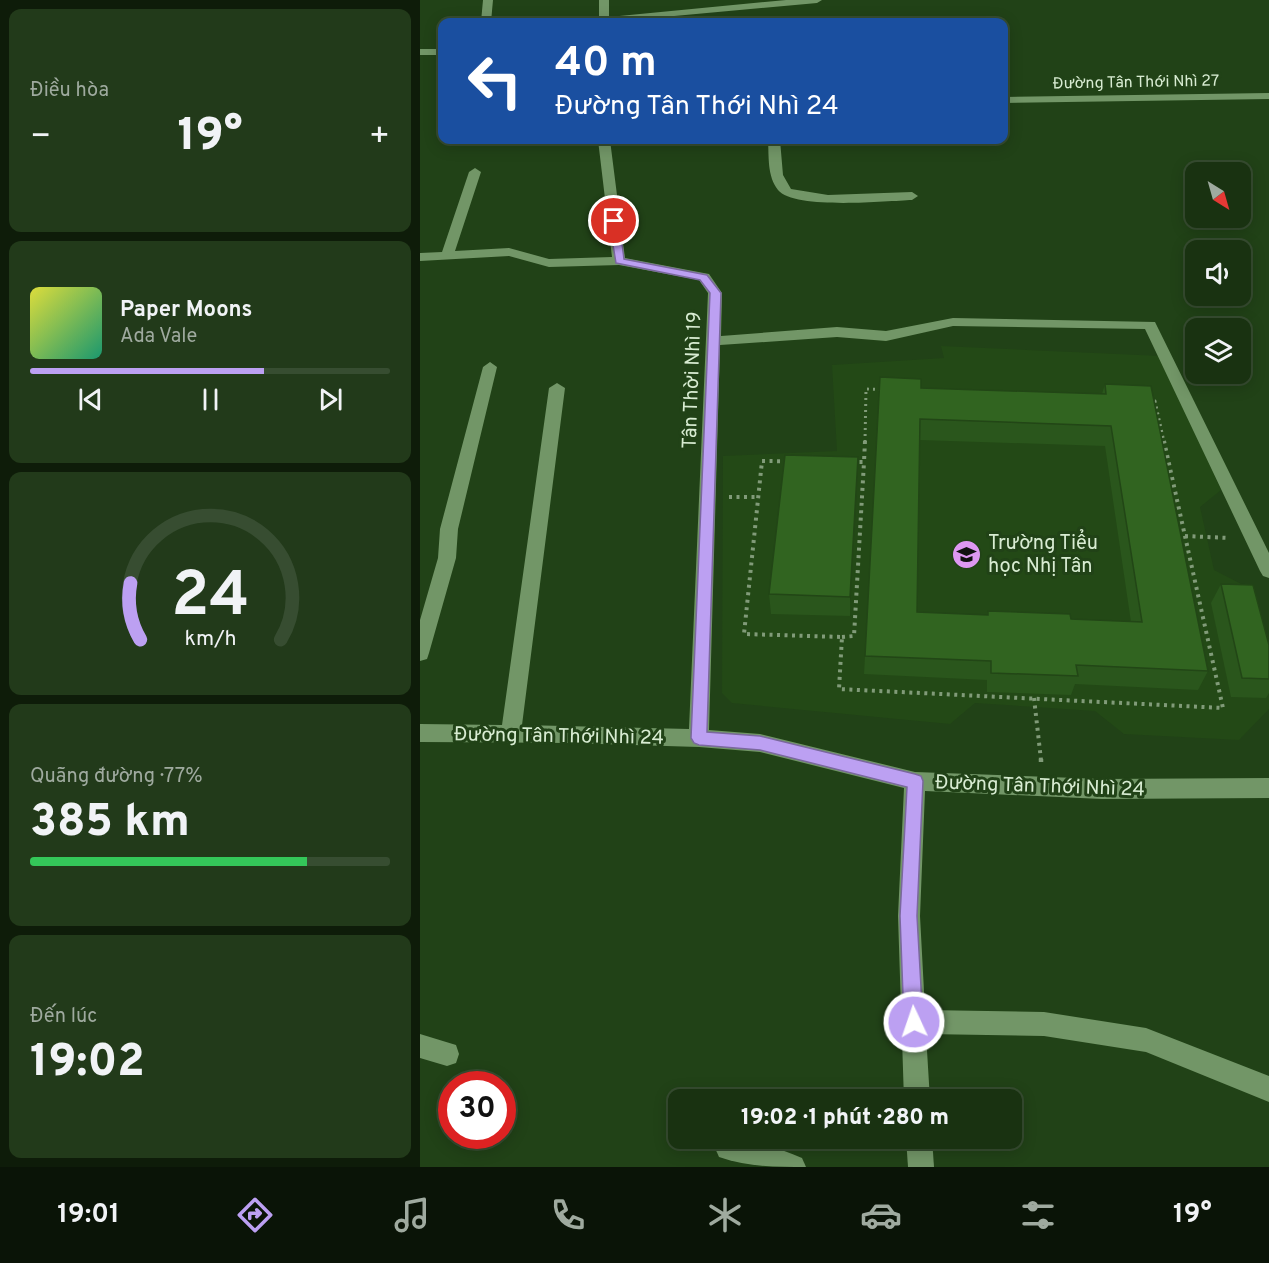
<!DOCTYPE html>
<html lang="vi">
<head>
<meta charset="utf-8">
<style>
  body { margin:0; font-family:Overpass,sans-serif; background:#223a1a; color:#f1f3f6; height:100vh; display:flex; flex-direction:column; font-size:22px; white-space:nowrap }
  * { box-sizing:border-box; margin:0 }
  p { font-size:20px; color:#9faa9f }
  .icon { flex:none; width:33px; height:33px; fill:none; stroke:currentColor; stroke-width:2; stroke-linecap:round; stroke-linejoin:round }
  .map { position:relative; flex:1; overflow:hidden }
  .sheet { display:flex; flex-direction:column; gap:9px; padding:9px; background:#0e1c09; width:420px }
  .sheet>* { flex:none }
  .guide { position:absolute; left:18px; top:18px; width:570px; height:126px; border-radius:12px; box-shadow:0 3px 15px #0003,0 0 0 2px #374d31; background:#1a4fa0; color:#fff; overflow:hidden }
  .needle { width:39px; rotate:143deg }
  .controls { position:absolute; left:765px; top:162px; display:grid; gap:12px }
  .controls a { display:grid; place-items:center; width:66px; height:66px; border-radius:12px; background:#193211; box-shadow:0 3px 15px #0003,0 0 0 2px #374d31; font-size:30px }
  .speed { position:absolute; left:18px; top:1071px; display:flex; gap:12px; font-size:30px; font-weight:700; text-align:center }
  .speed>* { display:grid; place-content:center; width:78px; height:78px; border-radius:50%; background:#193211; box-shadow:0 3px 15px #0003,0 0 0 2px #374d31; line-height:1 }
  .speed .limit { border:9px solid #d22; background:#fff; color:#111 }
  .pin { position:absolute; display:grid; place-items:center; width:51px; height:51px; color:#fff; margin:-26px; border:3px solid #fff; border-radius:50%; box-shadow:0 2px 6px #0007 }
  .me { position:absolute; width:66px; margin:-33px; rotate:357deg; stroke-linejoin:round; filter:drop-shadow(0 0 4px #0008) }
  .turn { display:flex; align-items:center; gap:21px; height:126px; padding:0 18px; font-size:27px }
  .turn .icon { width:78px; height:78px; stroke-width:2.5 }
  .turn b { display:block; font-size:42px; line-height:51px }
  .big { font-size:45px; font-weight:800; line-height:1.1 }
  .sheet .widget { flex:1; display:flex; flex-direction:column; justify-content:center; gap:9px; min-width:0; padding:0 21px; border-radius:12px; background:#223a1a }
  .sheet .dial { align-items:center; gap:0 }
  .dial svg { height:156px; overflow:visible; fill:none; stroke:#374d31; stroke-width:7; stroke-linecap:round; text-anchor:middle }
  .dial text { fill:#f1f3f6; stroke:none }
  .song { display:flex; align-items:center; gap:18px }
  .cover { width:72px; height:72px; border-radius:9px; background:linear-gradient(135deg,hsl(60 70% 55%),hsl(160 70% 35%)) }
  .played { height:6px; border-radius:3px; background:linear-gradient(90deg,#bca0f2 65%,#374d31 65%) }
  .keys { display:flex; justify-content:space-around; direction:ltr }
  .heat { display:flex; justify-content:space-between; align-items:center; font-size:33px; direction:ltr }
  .charge { height:9px; border-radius:4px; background:linear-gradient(90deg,#34c759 77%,#374d31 0) }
  .trip { position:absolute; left:248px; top:1089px; width:354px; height:60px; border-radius:12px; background:#193211; box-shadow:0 3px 15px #0003,0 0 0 2px #374d31; font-weight:800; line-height:60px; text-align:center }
  .dock { display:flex; height:96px; justify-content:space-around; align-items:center; background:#0a1407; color:#9faa9f }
  .dock .icon { width:42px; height:42px }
  .dock .selected { color:#bca0f2 }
  .dock b { font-size:27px; color:#f1f3f6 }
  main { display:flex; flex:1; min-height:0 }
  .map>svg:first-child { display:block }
</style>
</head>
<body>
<main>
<section class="sheet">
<div class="widget"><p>Điều hòa</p>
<div class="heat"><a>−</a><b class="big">19°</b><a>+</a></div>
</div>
<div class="widget">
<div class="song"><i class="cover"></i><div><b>Paper Moons</b><p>Ada Vale</p></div></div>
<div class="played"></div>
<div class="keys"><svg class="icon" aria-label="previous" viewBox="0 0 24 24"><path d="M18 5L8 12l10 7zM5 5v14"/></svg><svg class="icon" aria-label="pause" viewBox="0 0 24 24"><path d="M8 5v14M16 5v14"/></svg><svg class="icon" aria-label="next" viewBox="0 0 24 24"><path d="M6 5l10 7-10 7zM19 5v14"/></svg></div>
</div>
<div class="widget dial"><svg viewBox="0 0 100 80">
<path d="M14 69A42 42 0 1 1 86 69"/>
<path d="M14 69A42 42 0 0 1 9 40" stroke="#bca0f2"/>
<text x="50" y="56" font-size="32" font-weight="700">24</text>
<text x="50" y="72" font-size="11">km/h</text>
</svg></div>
<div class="widget"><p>Quãng đường · 77%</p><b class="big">385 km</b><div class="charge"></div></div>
<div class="widget"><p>Đến lúc</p><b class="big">19:02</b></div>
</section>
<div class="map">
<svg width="849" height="1167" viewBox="0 0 849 1167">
  <rect width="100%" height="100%" fill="#214217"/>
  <!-- built -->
  <path fill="#234916" d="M521 346 741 356 801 490 780 507 794 570 829 588 849 656V709L819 740 704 734 675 711 555 703 530 724 312 703 302 693 303 456 417 451 412 365 524 358Z"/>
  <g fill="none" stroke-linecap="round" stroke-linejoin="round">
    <!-- path-far2 -->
    <path stroke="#819b79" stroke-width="3" stroke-dasharray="2 4" stroke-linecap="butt" d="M445 442 446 389 735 401 744 442"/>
    <!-- path-far1 -->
    <g stroke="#819b79" stroke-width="4" stroke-dasharray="3 4.5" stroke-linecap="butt">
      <path d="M445 441 444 462 342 461 324 634 422 637 419 689 803 708 744 441"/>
      <path d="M309 497H338"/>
      <path d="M765 536 809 538"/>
      <path d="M422 637 434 636 444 462"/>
      <path d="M614 698 621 760"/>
    </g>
    <!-- path -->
    <path stroke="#819b79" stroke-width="4.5" stroke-dasharray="4 6" stroke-linecap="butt" d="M621 759V762"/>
    <!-- minor -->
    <g fill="#729667" fill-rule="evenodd">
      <path d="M63 0H73L71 22H61Z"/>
      <path d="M179 0H189V17L366 0H402L397 3 189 22H179Z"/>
      <rect x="0" y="49" width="22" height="6"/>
      <path d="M849 93V99L584 103V97Z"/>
      <path d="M178 140H190L205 258 289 274 302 293 301 336 417 327 466 331 533 318 735 322 849 553V578L843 576 840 571 725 329 533 326 466 341 417 337 300 345 289 730 340 734 495 772 682 779 849 778V798L682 799 505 791 500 916 505 1010 624 1012 726 1028 849 1076V1102L726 1052 624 1036 506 1034 510 1100H484L478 916 484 788 340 752 279 747 147 743 0 742V724L82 725 129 388 137 383 145 388 102 725 269 729 288 293 279 280 199 265 129 267 89 256 0 261V253L22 252 49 172 55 168 61 172 35 251 89 248 129 259 192 257Z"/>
      <path d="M348 140H360L363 175 371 189 408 195 492 192 498 196 492 200C466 201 374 210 358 190 347 176 349 157 348 140Z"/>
      <path d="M70 362 77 367 38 529 36 558 9 653 7 659 0 661V620L18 558 20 529 63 367Z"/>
      <path d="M0 1034 36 1045 39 1054 36 1063 27 1066 0 1058Z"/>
      <path d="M300 1138C328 1138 356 1147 382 1158L386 1167C356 1167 328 1167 299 1157L295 1148Z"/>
      <path d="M486 1138H512L514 1167H488Z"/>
    </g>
  </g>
  <!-- wall -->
  <g fill="#2a561c" fill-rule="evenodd">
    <path d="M685 384 788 671 778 690 655 684 651 695 567 692V680L444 674 445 656 501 388 682 394ZM500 440 685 446 711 622 651 619 568 611 567 615 497 612Z"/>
    <path d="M438 457 430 616 351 614 349 594Z"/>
    <path d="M801 584 849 645V693L846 698 811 697 791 603Z"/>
  </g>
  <!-- shaded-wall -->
  <path fill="#224616" d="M438 457 437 478 430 616V597Z"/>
  <!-- building -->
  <g fill="#316420" stroke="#224616" stroke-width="1.5" fill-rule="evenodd">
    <path d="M460 377 501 379V388L686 394 685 384 731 386 788 671 656 665 658 676 571 673V661L445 656ZM500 419 691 426 722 622 651 619 650 614 568 611V615L497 612Z"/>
    <path d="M365 455 438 457 430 597 349 594Z"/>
    <path d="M801 584 833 585 849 645V679L822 678Z"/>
  </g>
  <!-- route -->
  <path fill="#bca0f2" stroke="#7a689d" stroke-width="1.5" d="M194 218 199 221 204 259 287 275 301 293 287 732 340 736 495 774 501 776 503 781 497 916 503 1022 500 1028 494 1031 487 1028 484 1022 480 916 487 787 340 750 279 745 274 743 271 738 290 293 280 280 196 263 189 221Z"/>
  <!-- icons -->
  <defs>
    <symbol id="school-disc" viewBox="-11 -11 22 22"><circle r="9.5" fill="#de98f2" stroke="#214217"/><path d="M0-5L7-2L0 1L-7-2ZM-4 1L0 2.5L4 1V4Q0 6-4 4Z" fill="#111"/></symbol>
  </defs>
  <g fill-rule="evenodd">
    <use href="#school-disc" x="530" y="538" width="33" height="33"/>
  </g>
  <g text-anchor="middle" stroke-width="6" stroke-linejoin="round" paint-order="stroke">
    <!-- far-street labels -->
    <g font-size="16" fill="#d8ecd2" stroke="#214217">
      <text transform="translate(716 81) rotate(-1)" y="6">Đường Tân Thới Nhì 27</text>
    </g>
    <!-- street labels -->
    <g font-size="20" fill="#d8ecd2" stroke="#214217">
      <text transform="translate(271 380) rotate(-88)" y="7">Tân Thời Nhì 19</text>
      <text transform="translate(139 735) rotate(1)" y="7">Đường Tân Thới Nhì 24</text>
      <text transform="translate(620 785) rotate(2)" y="7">Đường Tân Thới Nhì 24</text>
    </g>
    <!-- poi labels -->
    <g font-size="20" fill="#d8ecd2" stroke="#214217" text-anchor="start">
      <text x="568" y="549">Trường Tiểu<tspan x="568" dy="23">học Nhị Tân</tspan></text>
    </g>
  </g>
</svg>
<div class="controls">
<a><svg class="needle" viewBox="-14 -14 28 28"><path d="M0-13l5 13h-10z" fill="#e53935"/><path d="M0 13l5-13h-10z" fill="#9faa9f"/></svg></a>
<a><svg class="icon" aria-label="sound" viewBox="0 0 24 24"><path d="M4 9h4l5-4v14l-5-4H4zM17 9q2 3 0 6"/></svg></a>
<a><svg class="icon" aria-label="layers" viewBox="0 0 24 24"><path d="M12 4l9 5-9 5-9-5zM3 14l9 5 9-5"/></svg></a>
</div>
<div class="speed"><div class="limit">30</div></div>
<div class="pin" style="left:194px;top:221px;background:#d93025"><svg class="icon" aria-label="arrive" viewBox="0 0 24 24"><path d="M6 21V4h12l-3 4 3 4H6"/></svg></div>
<svg class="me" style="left:494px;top:1022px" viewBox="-20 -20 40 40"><circle r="17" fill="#bca0f2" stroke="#fff" stroke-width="3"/><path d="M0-11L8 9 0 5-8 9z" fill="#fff"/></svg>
<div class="trip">19:02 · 1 phút · 280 m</div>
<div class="guide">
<div class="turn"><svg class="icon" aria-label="left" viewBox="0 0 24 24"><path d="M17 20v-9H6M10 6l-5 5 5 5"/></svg><div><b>40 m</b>Đường Tân Thới Nhì 24</div></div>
</div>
</div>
</main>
<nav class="dock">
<b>19:01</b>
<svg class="icon selected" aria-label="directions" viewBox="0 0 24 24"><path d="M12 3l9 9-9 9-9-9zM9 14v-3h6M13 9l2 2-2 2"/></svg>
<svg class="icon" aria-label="music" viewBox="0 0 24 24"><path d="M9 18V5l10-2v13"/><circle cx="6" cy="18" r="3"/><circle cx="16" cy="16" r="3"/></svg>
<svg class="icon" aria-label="phone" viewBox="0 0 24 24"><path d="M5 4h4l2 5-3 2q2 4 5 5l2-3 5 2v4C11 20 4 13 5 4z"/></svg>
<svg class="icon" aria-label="climate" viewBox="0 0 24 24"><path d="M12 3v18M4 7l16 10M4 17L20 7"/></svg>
<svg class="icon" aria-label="car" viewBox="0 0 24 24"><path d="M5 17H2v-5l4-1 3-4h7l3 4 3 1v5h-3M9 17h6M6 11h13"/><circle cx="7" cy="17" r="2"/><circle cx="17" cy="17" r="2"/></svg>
<svg class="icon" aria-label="filters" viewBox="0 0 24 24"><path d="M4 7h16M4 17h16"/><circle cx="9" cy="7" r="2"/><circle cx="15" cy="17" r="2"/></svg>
<b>19°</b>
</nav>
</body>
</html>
